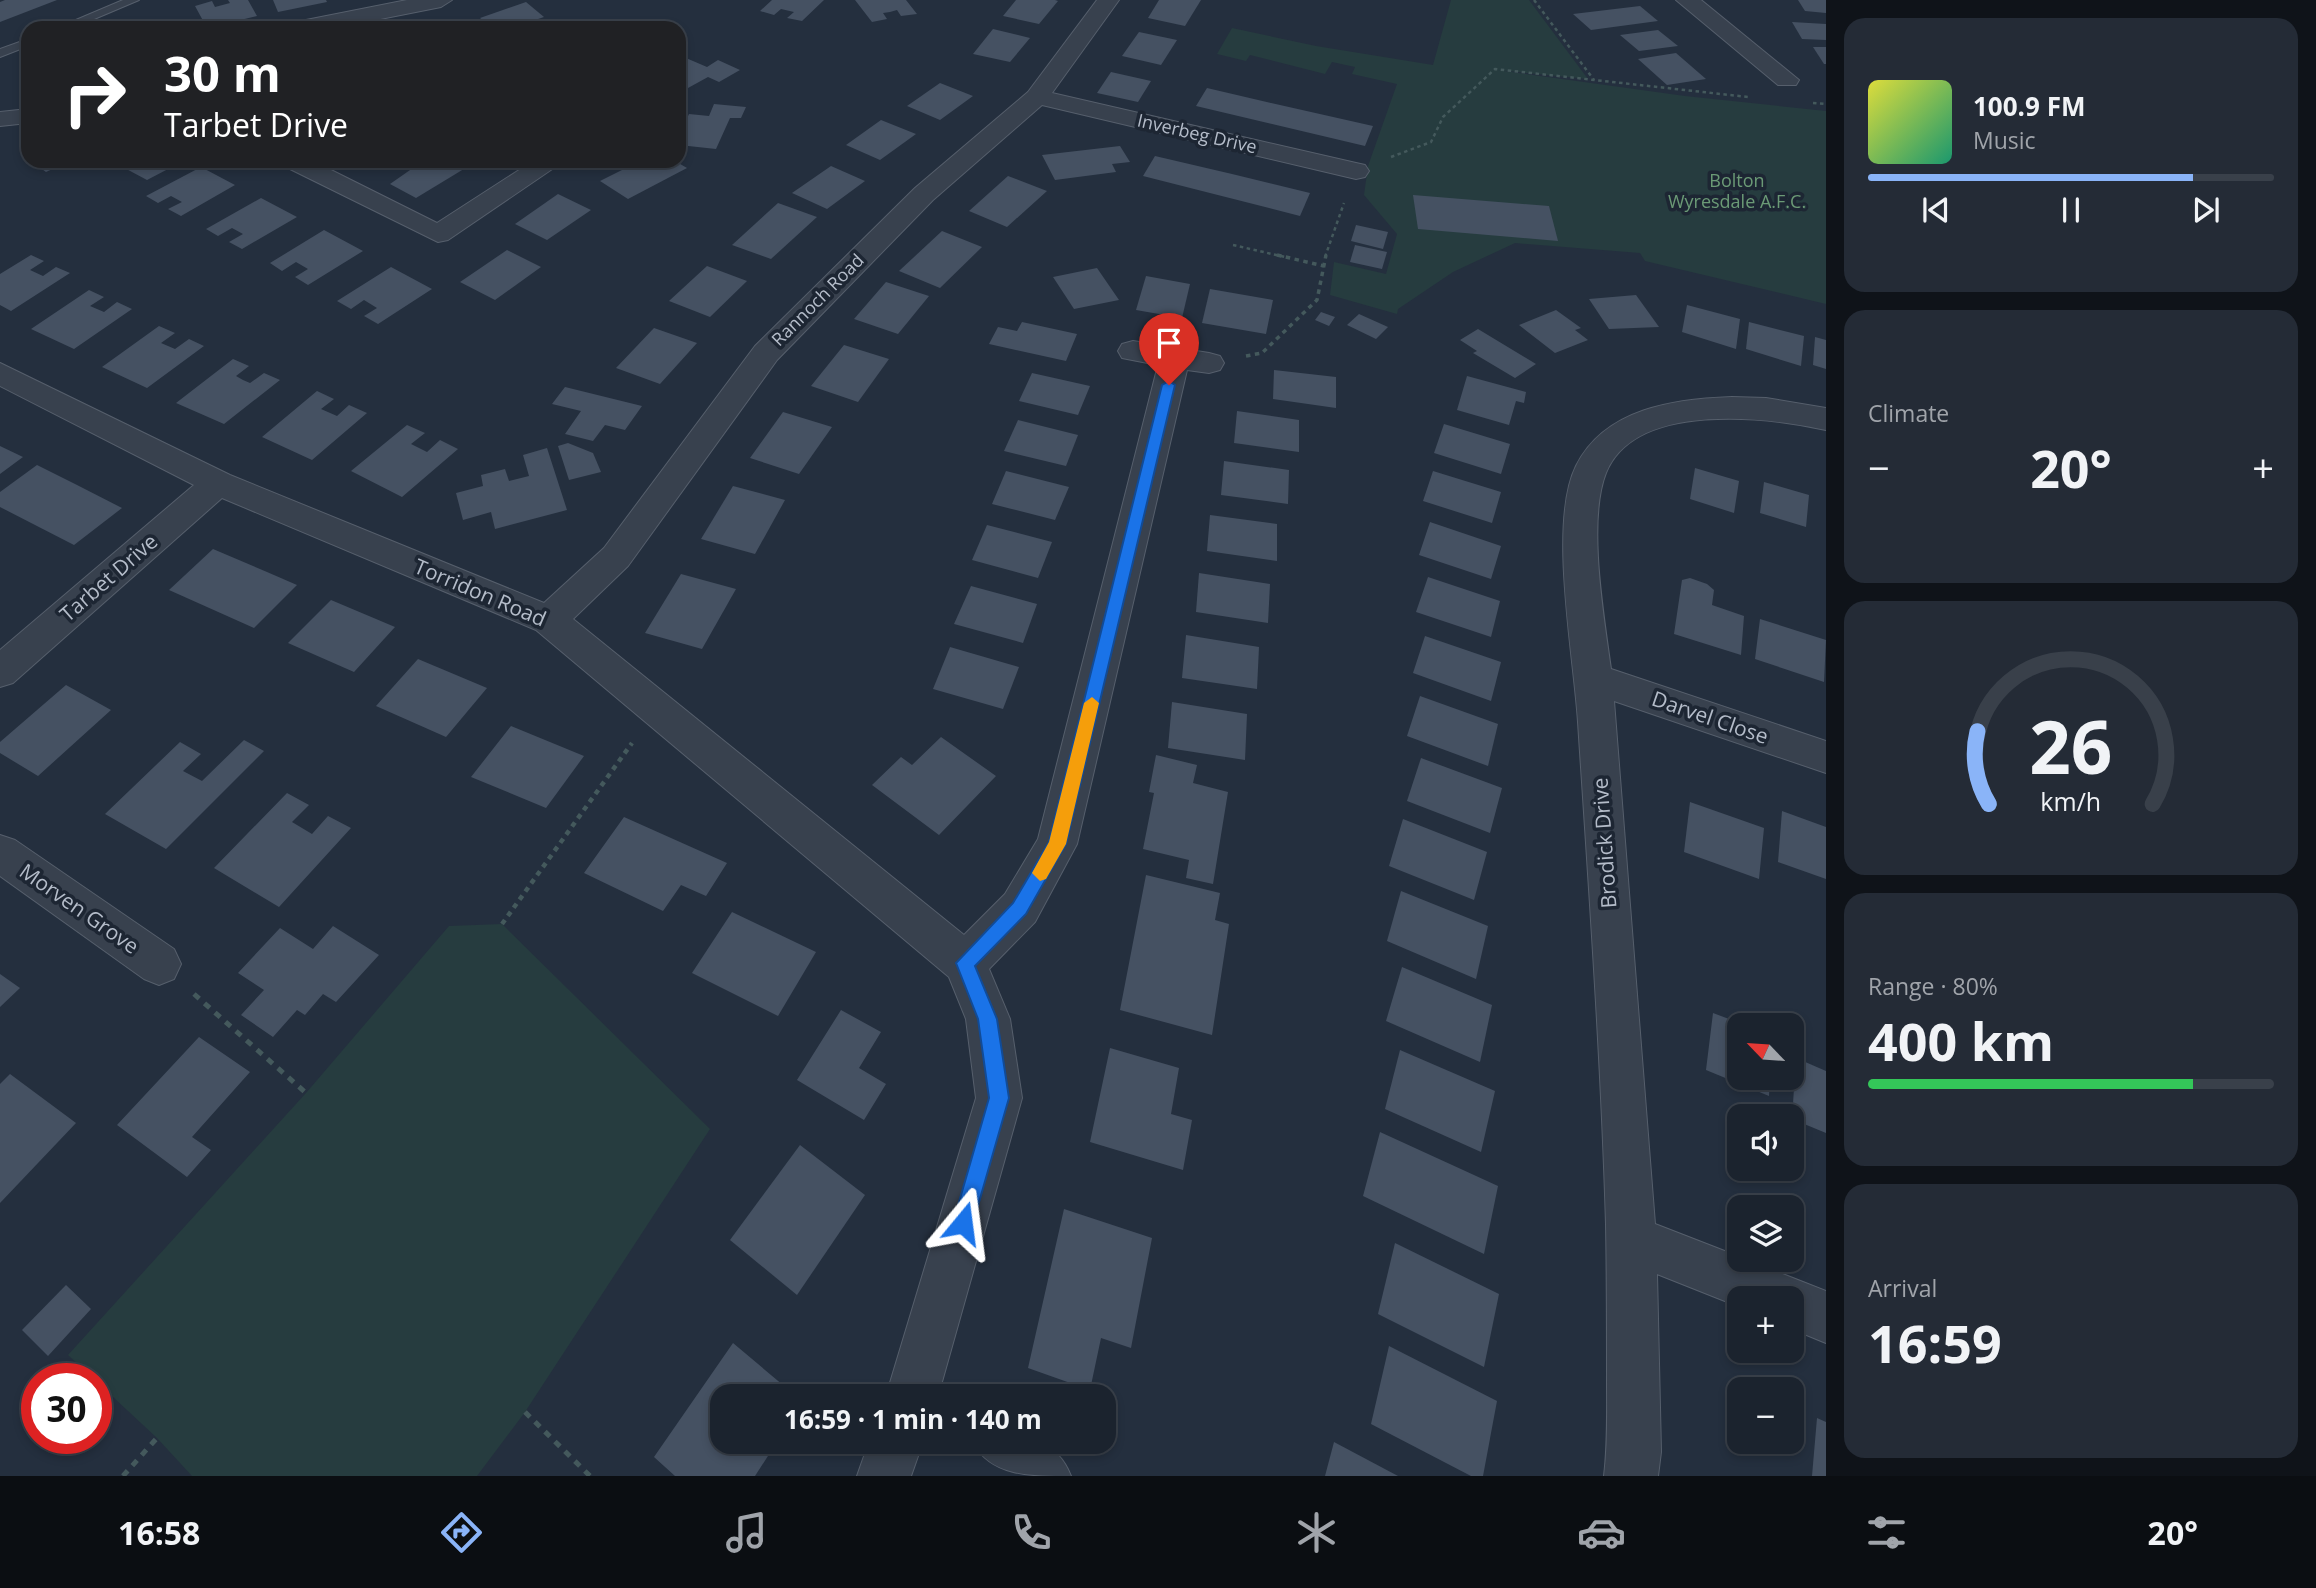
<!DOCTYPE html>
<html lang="en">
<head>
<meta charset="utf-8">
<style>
  body { margin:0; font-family:"Open Sans",sans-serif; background:#242b36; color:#f1f3f6; height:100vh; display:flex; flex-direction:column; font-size:26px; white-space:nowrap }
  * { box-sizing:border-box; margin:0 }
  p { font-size:23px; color:#a0a4aa }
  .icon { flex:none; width:38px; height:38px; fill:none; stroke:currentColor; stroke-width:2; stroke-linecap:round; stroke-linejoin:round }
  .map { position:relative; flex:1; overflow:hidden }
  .panel { display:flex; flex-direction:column; gap:18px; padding:18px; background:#0f1319; width:490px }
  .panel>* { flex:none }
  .top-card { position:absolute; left:21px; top:21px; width:665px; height:147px; border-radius:21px; box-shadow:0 4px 10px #0003,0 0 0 2px #39404a; background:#202124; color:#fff; overflow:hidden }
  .needle { width:46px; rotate:295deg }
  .fabs { position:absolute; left:1727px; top:1013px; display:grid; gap:14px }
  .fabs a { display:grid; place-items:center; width:77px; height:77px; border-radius:14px; background:#1b232e; box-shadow:0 4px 10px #0003,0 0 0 2px #39404a; font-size:35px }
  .speed { position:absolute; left:21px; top:1363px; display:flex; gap:14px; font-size:35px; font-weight:700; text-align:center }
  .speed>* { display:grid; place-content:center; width:91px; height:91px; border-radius:50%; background:#1b232e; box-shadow:0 4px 10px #0003,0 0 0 2px #39404a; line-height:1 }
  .speed .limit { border:10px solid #d22; background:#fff; color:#111 }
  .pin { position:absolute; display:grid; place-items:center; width:60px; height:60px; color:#fff; margin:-72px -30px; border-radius:50% 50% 50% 0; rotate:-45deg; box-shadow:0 0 7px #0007 }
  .pin .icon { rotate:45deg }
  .me { position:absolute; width:77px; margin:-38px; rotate:16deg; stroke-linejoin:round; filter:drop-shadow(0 0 5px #0008) }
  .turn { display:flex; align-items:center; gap:24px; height:147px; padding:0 28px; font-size:32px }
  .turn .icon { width:91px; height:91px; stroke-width:2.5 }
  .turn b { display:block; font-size:49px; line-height:60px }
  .big { font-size:52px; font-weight:700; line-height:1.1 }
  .panel .card { flex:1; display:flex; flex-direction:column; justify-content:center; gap:10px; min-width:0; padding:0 24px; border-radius:21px; background:#242b36 }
  .panel .dial { align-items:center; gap:0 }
  .dial svg { height:182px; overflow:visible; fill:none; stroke:#39404a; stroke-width:7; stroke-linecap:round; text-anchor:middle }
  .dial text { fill:#f1f3f6; stroke:none }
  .song { display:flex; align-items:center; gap:21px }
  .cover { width:84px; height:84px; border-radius:10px; background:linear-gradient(135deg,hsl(60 70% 55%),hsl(160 70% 35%)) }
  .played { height:7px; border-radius:4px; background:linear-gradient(90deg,#8ab4f8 80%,#39404a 80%) }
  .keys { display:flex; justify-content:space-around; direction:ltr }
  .heat { display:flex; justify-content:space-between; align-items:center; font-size:38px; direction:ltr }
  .charge { height:10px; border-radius:5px; background:linear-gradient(90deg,#34c759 80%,#39404a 0) }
  .trip { position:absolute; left:710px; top:1384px; width:406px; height:70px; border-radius:21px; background:#1b232e; box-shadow:0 4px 10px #0003,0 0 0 2px #39404a; font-weight:700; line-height:70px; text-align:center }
  .dock { display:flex; height:112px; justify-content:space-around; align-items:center; background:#0b0e12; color:#a0a4aa }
  .dock .icon { width:49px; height:49px }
  .dock .selected { color:#8ab4f8 }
  .dock b { font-size:32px; color:#f1f3f6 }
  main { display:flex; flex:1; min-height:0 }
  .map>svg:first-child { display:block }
</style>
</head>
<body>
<main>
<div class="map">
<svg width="1826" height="1476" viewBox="0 0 1826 1476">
  <rect width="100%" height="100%" fill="#242f3e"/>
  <!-- green -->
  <g fill="#263c3f">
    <path d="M1451 0H1529L1588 79 1497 70 1685 96 1826 111V304L1645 261 1640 253 1515 243 1453 272 1398 309 1397 314 1330 295 1334 262 1386 274 1397 234 1364 195 1368 166 1397 84 1352 74 1355 67 1332 62 1325 74 1250 55 1246 61 1217 54 1232 28 1316 46 1433 65Z"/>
    <path d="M502 924 710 1129 525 1412 477 1476H192L157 1438 68 1355 306 1093 449 926Z"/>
  </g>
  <!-- building -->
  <g fill="#455162">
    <path d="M5 0H57L0 22V2Z"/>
    <path d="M228 0H248L257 16 207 28 195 6 212 1 215 7 230 3Z"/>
    <path d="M273 0H326L327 2 278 12Z"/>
    <path d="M772 0H824L802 21 787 18 794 12 781 9 774 15 760 11Z"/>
    <path d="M855 0H906L917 14 901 16 897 10 890 12 883 13 887 19 872 22Z"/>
    <path d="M1016 0H1055L1058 1 1039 24 1003 16Z"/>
    <path d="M1159 0H1201L1185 26 1148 18Z"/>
    <path d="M1798 0H1826V13L1805 11Z"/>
    <path d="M526 2 544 17 512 28H492L480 18Z"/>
    <path d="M1640 6 1658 21 1591 30 1573 14Z"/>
    <path d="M155 19 165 28H142L138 24Z"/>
    <path d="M1792 22 1826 24V40L1802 39Z"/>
    <path d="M993 29 1030 38 1010 62 973 54Z"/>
    <path d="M1658 30 1678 46 1639 51 1620 35Z"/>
    <path d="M1139 32 1177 40 1161 65 1122 56Z"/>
    <path d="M1813 47H1826V64H1824Z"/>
    <path d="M1676 53 1706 79 1667 85 1638 59Z"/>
    <path d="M679 55 707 67 718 60 740 70 719 82 708 77 688 88 679 84Z"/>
    <path d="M1111 72 1151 81 1138 102 1097 93Z"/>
    <path d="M940 83 973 96 940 120 907 106Z"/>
    <path d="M1207 88 1280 105 1373 126 1365 146 1196 106Z"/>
    <path d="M714 104 746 107 741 118H730L716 149 679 145V135L689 114 709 116Z"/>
    <path d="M881 120 916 134 880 160 846 145Z"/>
    <path d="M1120 146 1130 162 1112 164 1116 172 1055 180 1042 155Z"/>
    <path d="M1155 156 1232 174 1310 193 1300 216 1143 176Z"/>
    <path d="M31 161H70L46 172Z"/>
    <path d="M123 161H158L170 168 147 180 117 164Z"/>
    <path d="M423 161H477L416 198 390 184Z"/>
    <path d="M640 161H675L687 168 628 199 600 181Z"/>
    <path d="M831 166 865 181 827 209 792 193Z"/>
    <path d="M201 167 235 185 181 216 168 209 182 202 171 196 158 203 146 196Z"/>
    <path d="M1008 176 1047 191 1007 227 969 211Z"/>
    <path d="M558 194 591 210 547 240 515 224Z"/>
    <path d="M1413 195 1549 206 1558 241 1418 229Z"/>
    <path d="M261 198 297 217 242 249 229 242 243 234 232 228 218 236 206 229Z"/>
    <path d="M778 203 817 217 771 259 732 245Z"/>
    <path d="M1356 225 1388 232 1383 249 1351 241Z"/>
    <path d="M324 230 363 251 308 285 295 277 308 269 296 262 282 271 270 263Z"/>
    <path d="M942 231 982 247 940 288 899 271Z"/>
    <path d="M1355 245 1387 252 1382 269 1350 262Z"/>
    <path d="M507 250 541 267 495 300 460 282Z"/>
    <path d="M31 255 44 261 30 270 43 276 56 267 70 273 11 311 0 305V274Z"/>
    <path d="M707 266 747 281 710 317 669 301Z"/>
    <path d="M391 267 432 289 378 324 364 316 377 308 364 300 351 309 337 301Z"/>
    <path d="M1097 268 1119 300 1074 309 1053 277Z"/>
    <path d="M1146 276 1190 284 1182 318 1136 310Z"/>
    <path d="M886 282 929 296 898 334 854 319Z"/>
    <path d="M1210 289 1273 300 1266 334 1202 323Z"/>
    <path d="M89 290 104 297 90 306 104 312 117 302 132 309 74 349 31 329Z"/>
    <path d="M1636 295 1659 327 1609 329 1589 299Z"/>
    <path d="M1687 305 1740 319 1736 349 1682 332Z"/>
    <path d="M1556 310 1581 328 1575 330 1588 340 1555 353 1519 325Z"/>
    <path d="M1321 312 1335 317 1329 326 1315 320Z"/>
    <path d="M1359 314 1388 327 1376 339 1347 325Z"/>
    <path d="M1022 322 1077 334 1066 361 989 344 998 327 1017 331Z"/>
    <path d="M1749 322 1804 336 1801 366 1746 349Z"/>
    <path d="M159 326 175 333 161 343 175 349 189 339 204 346 147 388 102 367Z"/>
    <path d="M654 328 697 343 660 384 616 368Z"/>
    <path d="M1478 329 1536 364 1515 378 1473 353 1477 351 1460 340Z"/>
    <path d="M1815 337 1826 340V369L1813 365Z"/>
    <path d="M844 345 889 359 858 402 811 386Z"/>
    <path d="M233 359 249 366 236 376 243 380 250 383 264 373 280 380 224 424 176 403Z"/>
    <path d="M1274 370 1336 377V408L1273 399Z"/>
    <path d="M1032 373 1090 386 1078 415 1019 401Z"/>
    <path d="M1467 376 1526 392 1524 403 1516 401 1509 425 1457 410Z"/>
    <path d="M565 387 642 406 625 430 605 425 593 441 565 434 581 411 552 404Z"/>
    <path d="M317 391 334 399 321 409 337 416 349 405 367 413 312 460 262 437Z"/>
    <path d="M1237 411 1299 420V452L1234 443Z"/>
    <path d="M783 412 832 427 799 474 750 458Z"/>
    <path d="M1018 420 1078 435 1066 466 1004 451Z"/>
    <path d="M1444 424 1510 444 1501 474 1434 453Z"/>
    <path d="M407 425 425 433 411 444 427 452 440 440 458 449 402 497 351 471Z"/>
    <path d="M568 443 593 453 601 472 569 480 558 446Z"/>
    <path d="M0 446 23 457 0 474Z"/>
    <path d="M547 448 567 510 495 529 491 512 463 520 456 493 483 486 481 475 505 469 509 481 529 476 523 455Z"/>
    <path d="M1224 461 1289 470 1288 504 1221 495Z"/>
    <path d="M37 465 77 485 122 508 74 545 0 507V492Z"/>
    <path d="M1695 468 1739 481 1734 513 1690 499Z"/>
    <path d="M1006 471 1069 487 1055 520 992 504Z"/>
    <path d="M1433 471 1501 492 1492 523 1423 501Z"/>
    <path d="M1764 482 1809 495 1806 527 1760 513Z"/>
    <path d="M733 486 785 500 755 554 701 539Z"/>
    <path d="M1210 515 1277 524V561L1207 551Z"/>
    <path d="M1430 522 1501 546 1491 579 1419 555Z"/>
    <path d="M987 525 1052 542 1038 578 972 560Z"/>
    <path d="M213 549 267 572 297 585 254 628 169 590Z"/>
    <path d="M1199 573 1270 584 1268 623 1196 612Z"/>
    <path d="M681 574 736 589 702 649 645 633Z"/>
    <path d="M1428 577 1500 601 1491 637 1416 612Z"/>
    <path d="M1690 578 1707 584 1714 590 1712 605 1744 616 1741 655 1674 634 1682 580Z"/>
    <path d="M971 586 1037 604 1023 643 954 624Z"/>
    <path d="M331 600 395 627 354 672 288 643Z"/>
    <path d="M1760 619 1826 640 1824 682 1755 659Z"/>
    <path d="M1186 635 1259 647 1257 689 1182 678Z"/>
    <path d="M1425 636 1501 662 1491 701 1413 673Z"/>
    <path d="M950 647 1019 667 1003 709 933 689Z"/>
    <path d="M418 659 487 688 446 737 376 706Z"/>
    <path d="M66 685 111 710 38 776 0 753V742Z"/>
    <path d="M1420 696 1498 724 1488 766 1407 736Z"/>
    <path d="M1172 702 1247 714 1245 760 1168 748Z"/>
    <path d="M511 726 584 756 546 808 471 777Z"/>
    <path d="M941 737 996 776 939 835 872 785 901 757 912 765Z"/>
    <path d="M244 740 264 751 166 849 105 814 180 742 201 754 183 771 202 781Z"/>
    <path d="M1156 755 1197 765 1193 783 1228 792 1213 884 1186 878 1189 860 1143 849 1154 793 1149 792Z"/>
    <path d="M1421 758 1502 788 1490 833 1407 801Z"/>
    <path d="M287 793 309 805 292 822 312 834 328 816 351 828 279 907 214 868Z"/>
    <path d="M1690 802 1764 828 1759 879 1684 852Z"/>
    <path d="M1782 811 1826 827V879L1778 862Z"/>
    <path d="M624 817 727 863 706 896 681 885 663 911 584 873Z"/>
    <path d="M1403 819 1487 852 1474 900 1389 866Z"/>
    <path d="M1146 875 1220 893 1215 920 1229 924 1212 1035 1120 1010Z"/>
    <path d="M1401 891 1488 926 1476 979 1387 941Z"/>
    <path d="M732 912 816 952 778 1016 692 973Z"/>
    <path d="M333 926 379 955 336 1002 323 994 305 1015 297 1010 273 1037 241 1015 264 990 238 973 280 928 313 949Z"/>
    <path d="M1402 967 1492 1005 1480 1062 1386 1021Z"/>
    <path d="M0 974 20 988 0 1007Z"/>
    <path d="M841 1010 881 1032 859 1068 886 1084 864 1120 797 1080Z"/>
    <path d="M1713 1013 1745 1025 1740 1026V1078H1770L1769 1096 1706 1070Z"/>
    <path d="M199 1037 250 1072 192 1137 211 1150 187 1177 117 1125Z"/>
    <path d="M1110 1048 1179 1068 1171 1114 1192 1120 1183 1170 1090 1142Z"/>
    <path d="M1400 1050 1495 1091 1481 1152 1385 1109Z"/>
    <path d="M1796 1058 1826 1071V1133L1792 1119Z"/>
    <path d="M10 1074 76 1123 0 1203V1084Z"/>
    <path d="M1380 1132 1498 1186 1484 1254 1363 1196Z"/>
    <path d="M800 1145 865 1195 797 1295 730 1240Z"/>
    <path d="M1064 1209 1152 1238 1131 1348 1101 1338 1090 1390 1028 1368Z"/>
    <path d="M1395 1243 1499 1294 1484 1367 1378 1314Z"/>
    <path d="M66 1285 91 1309 48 1356 22 1330Z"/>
    <path d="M733 1343 796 1396H723V1442H777L755 1476H675L654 1457Z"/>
    <path d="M1389 1346 1497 1401 1483 1476H1471L1371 1424Z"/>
    <path d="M1817 1418 1826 1422V1476H1812Z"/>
    <path d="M1334 1442 1398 1476H1325Z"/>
  </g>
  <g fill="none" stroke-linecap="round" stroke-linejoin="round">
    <defs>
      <g id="lane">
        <path d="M123 0H139L73 28H57Z"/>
        <path d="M28 39V46L0 57V49Z"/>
      </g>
      <g id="street">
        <path d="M407 0H452L441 7 335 28H290L301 21Z"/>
        <path d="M1097 0H1119L1052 93 1356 163 1365 165 1369 171 1365 177 1356 179 1042 105 933 200 777 360 628 566 573 619 964 935 1005 894 1038 839 1158 365 1122 358 1118 351 1122 344 1133 341 1209 353 1220 356 1224 363 1220 370 1209 373 1187 370 1077 844 1035 922 989 969 1010 1019 1022 1098 938 1396H886L976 1098 966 1019 949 977 536 630 222 498 13 683 0 687V650L194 485 0 386V363L230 475 544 603 604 548 755 346 915 188 1028 92Z"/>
        <path d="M1676 0H1701L1799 80 1796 85H1778Z"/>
        <path d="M28 109V123L0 126V112Z"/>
        <path d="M280 161H313L437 223 533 161H564L448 240 438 242 284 166Z"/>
        <path d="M1732 397 1766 398 1826 408V430C1767 417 1635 401 1606 473 1587 521 1604 617 1611 669L1826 741V773L1614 701 1655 1224 1740 1257V1260H1747L1826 1291V1343L1792 1329V1298H1740V1307L1657 1274 1661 1452 1658 1476H1604C1608 1444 1607 1412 1607 1380 1607 1328 1607 1276 1606 1224 1601 1057 1589 889 1578 722 1574 656 1548 523 1576 466 1605 408 1675 399 1732 397Z"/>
        <path d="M0 835 15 840 174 949 181 964 174 979 159 985 144 979 0 876Z"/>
        <path d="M869 1442H923L911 1476H857Z"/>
        <path d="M972 1442C1016 1442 1052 1429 1071 1476 1027 1476 992 1476 972 1442Z"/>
      </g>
    </defs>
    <!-- lane casing -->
    <use href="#lane" stroke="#565f6c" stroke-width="2"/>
    <!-- street casing -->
    <use href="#street" stroke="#565f6c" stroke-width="2"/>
    <!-- path-far3 -->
    <g stroke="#44595c" stroke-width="2.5" stroke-dasharray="3.5 3.5" stroke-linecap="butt">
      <path d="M1534 0 1594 80"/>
      <path d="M1813 103 1826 104"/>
      <path d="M1391 157 1431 142 1443 117 1495 69 1748 97"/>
      <path d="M1233 245 1285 257"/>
      <path d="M1325 257 1344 203"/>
    </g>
    <!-- path-far2 -->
    <g stroke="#44595c" stroke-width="3.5" stroke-dasharray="4.5 4.5" stroke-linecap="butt">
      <path d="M1277 255 1324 266"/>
      <path d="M1246 356 1262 353 1317 300 1326 255"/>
    </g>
    <!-- path-far1 -->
    <path stroke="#44595c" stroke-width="4.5" stroke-dasharray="5 5" stroke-linecap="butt" d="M502 924 632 743"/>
    <!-- path -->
    <g stroke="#44595c" stroke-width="5" stroke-dasharray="7 7" stroke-linecap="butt">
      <path d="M194 994 306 1093"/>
      <path d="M525 1412 590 1476"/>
      <path d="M123 1476 157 1438"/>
    </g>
    <!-- lane -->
    <use href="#lane" fill="#38414e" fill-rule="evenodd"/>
    <!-- street -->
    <use href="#street" fill="#38414e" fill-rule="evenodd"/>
  </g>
  <!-- route -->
  <path fill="#1a73e8" stroke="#114b97" stroke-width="2" d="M1169 381 1175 385 1066 844 1026 914 975 966 997 1019 1009 1098 973 1223 970 1230 963 1233 956 1230 953 1223 989 1098 978 1019 956 963 1013 903 1049 842 1162 385Z"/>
  <!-- slow -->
  <path fill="#f59e0b" d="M1092 697 1099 703 1066 844 1046 879 1040 881 1032 873 1049 842 1084 703Z"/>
  <g text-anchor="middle" stroke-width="7" stroke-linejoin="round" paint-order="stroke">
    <!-- far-street labels -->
    <g font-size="18" fill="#b4bcc9" stroke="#1d2633">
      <text transform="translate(1197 134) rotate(13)" y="6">Inverbeg Drive</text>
      <text transform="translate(818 300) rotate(-45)" y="6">Rannoch Road</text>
    </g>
    <!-- far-park labels -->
    <g font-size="18" fill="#6b9a76" stroke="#1d2633">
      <text x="1737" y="187">Bolton<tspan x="1737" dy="21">Wyresdale A.F.C.</tspan></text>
    </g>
    <!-- street labels -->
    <g font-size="21" fill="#b4bcc9" stroke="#1d2633">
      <text transform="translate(109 578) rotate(-41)" y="7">Tarbet Drive</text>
      <text transform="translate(480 593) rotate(23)" y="7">Torridon Road</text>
      <text transform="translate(1710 718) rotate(19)" y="7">Darvel Close</text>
      <text transform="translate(1605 843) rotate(-94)" y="7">Brodick Drive</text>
      <text transform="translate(79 909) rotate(35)" y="7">Morven Grove</text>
    </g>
  </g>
</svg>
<div class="fabs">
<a><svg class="needle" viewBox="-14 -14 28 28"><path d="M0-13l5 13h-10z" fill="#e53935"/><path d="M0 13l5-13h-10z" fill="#a0a4aa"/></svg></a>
<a><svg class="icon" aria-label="sound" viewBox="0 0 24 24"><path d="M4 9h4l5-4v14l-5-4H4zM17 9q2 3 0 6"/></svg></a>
<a><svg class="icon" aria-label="layers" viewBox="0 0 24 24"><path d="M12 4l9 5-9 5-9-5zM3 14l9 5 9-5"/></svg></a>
<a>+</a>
<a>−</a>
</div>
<div class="speed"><div class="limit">30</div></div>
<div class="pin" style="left:1169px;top:385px;background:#d93025"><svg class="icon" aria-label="arrive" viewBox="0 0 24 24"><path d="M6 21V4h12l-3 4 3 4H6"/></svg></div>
<svg class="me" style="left:963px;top:1223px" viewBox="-20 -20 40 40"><path d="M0-17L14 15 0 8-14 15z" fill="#1a73e8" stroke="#fff" stroke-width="4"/></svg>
<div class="trip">16:59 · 1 min · 140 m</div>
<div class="top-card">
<div class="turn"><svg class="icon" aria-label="right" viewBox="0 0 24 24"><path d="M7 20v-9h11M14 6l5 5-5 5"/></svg><div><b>30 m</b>Tarbet Drive</div></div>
</div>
</div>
<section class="panel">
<div class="card">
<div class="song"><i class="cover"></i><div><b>100.9 FM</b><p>Music</p></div></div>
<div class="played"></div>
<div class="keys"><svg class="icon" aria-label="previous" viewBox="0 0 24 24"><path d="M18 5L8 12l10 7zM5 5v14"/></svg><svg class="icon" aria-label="pause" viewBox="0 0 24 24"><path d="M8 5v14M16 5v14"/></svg><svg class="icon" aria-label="next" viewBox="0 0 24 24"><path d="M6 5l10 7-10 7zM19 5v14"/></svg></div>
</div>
<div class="card"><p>Climate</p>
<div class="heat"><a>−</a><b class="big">20°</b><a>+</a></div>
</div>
<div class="card dial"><svg viewBox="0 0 100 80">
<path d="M14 69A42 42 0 1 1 86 69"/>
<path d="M14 69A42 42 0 0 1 9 37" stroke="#8ab4f8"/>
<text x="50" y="56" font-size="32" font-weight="700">26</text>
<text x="50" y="72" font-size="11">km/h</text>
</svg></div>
<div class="card"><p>Range · 80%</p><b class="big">400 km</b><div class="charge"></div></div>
<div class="card"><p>Arrival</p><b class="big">16:59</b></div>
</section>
</main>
<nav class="dock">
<b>16:58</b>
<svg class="icon selected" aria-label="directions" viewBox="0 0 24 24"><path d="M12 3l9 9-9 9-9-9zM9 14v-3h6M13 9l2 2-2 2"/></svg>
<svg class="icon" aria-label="music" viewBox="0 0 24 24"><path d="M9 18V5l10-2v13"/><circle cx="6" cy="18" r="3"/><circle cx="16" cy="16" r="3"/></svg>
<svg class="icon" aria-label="phone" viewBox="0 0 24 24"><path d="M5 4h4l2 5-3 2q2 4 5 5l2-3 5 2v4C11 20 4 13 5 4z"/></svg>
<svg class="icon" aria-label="climate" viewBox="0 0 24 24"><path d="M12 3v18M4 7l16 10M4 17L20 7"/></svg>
<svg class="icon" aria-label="car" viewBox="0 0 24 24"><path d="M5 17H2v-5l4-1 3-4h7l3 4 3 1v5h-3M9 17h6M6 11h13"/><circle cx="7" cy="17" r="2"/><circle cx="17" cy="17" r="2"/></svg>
<svg class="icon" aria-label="filters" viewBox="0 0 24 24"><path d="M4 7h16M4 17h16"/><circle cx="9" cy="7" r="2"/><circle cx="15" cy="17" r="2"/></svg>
<b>20°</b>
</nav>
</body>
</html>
